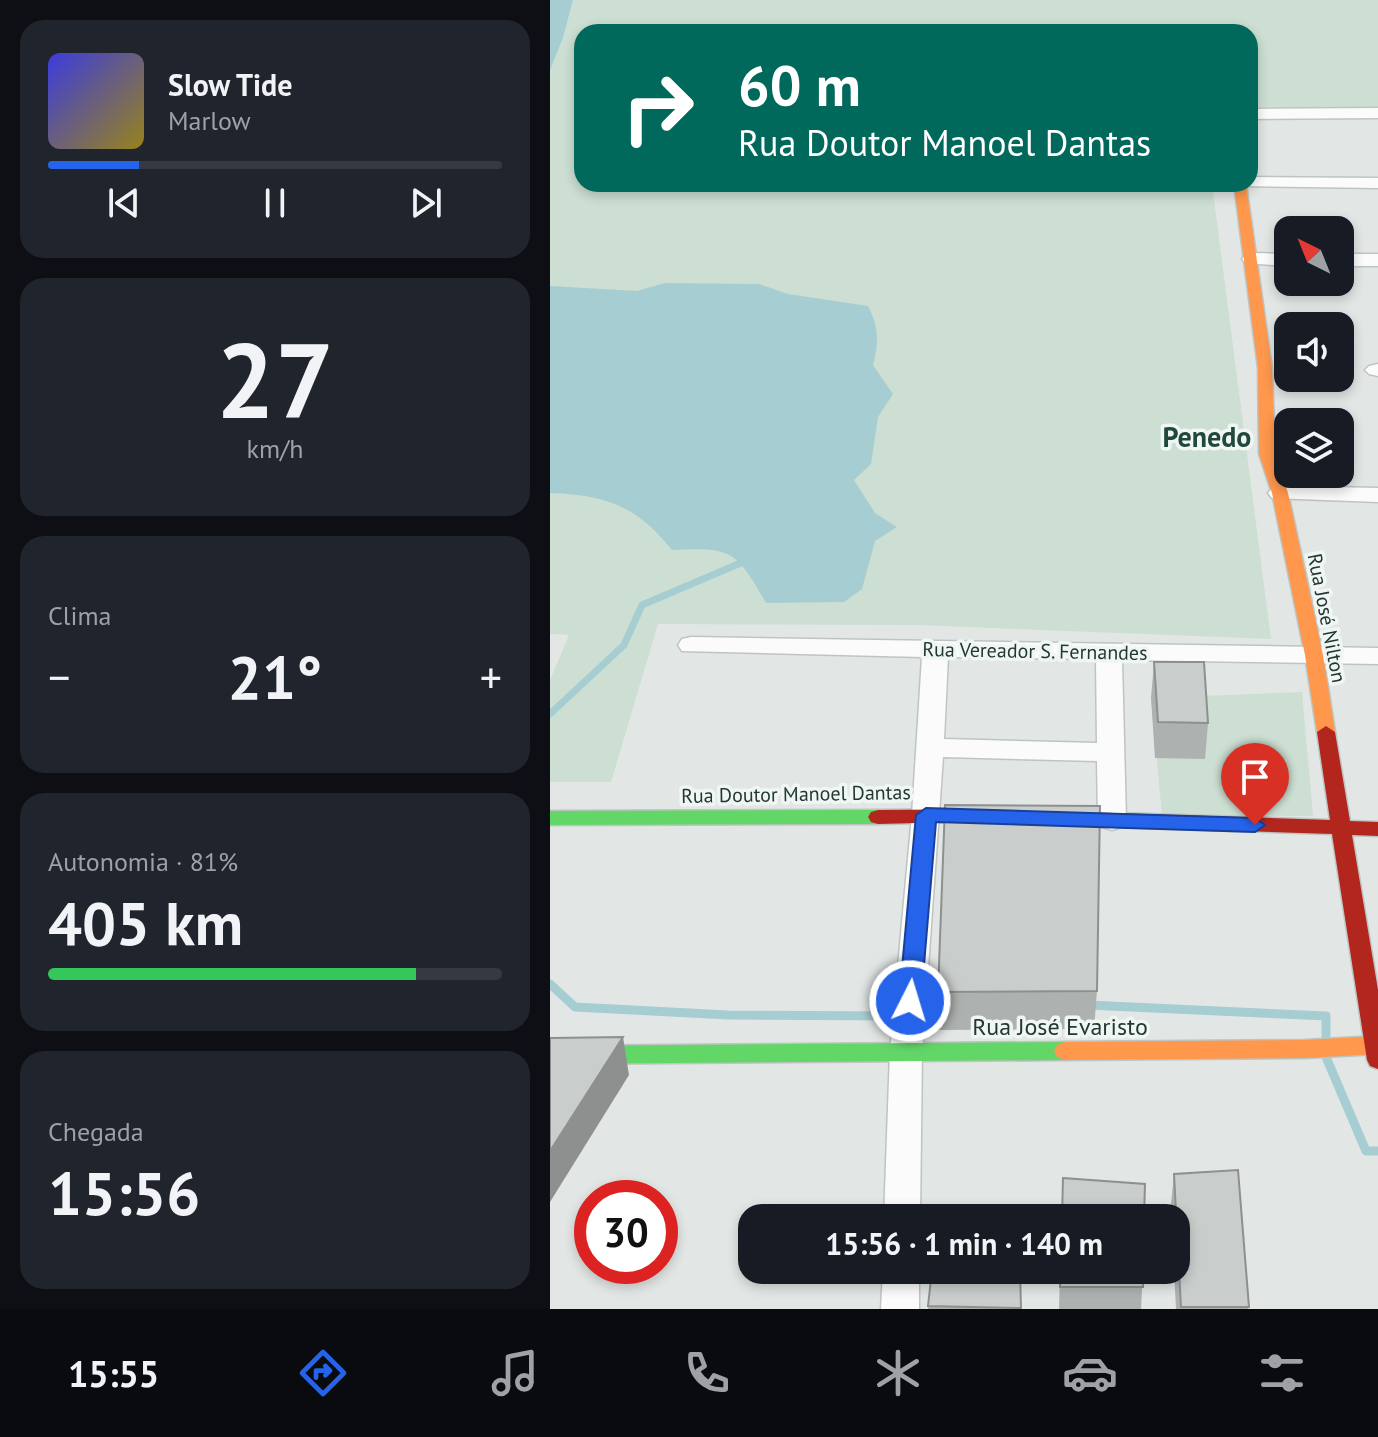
<!DOCTYPE html>
<html lang="pt">
<head>
<meta charset="utf-8">
<style>
  body { margin:0; font-family:"PT Sans",sans-serif; background:#20242c; color:#f1f3f6; height:100vh; display:flex; flex-direction:column; font-size:30px; white-space:nowrap }
  * { box-sizing:border-box; margin:0 }
  p { font-size:26px; color:#9ea1a6 }
  .icon { flex:none; width:44px; height:44px; fill:none; stroke:currentColor; stroke-width:2; stroke-linecap:round; stroke-linejoin:round }
  .map { position:relative; flex:1; overflow:hidden }
  .side { display:flex; flex-direction:column; gap:20px; padding:20px; background:#0d0f14; width:550px }
  .side>* { flex:none }
  .banner { position:absolute; left:24px; top:24px; width:684px; height:168px; border-radius:24px; box-shadow:0 4px 12px #0003; background:#00695c; color:#fff; overflow:hidden }
  .needle { width:52px; rotate:317deg }
  .buttons { position:absolute; left:724px; top:216px; display:grid; gap:16px }
  .buttons a { display:grid; place-items:center; width:80px; height:80px; border-radius:16px; background:#171b24; box-shadow:0 4px 12px #0003; font-size:40px }
  .speed { position:absolute; left:24px; top:1180px; display:flex; gap:16px; font-size:40px; font-weight:700; text-align:center }
  .speed>* { display:grid; place-content:center; width:104px; height:104px; border-radius:50%; background:#171b24; box-shadow:0 4px 12px #0003; line-height:1 }
  .speed .limit { border:12px solid #d22; background:#fff; color:#111 }
  .pin { position:absolute; display:grid; place-items:center; width:68px; height:68px; color:#fff; margin:-82px -34px; border-radius:50% 50% 50% 0; rotate:-45deg; box-shadow:0 0 8px #0007 }
  .pin .icon { rotate:45deg }
  .me { position:absolute; width:88px; margin:-44px; rotate:5deg; stroke-linejoin:round; filter:drop-shadow(0 0 6px #0008) }
  .turn { display:flex; align-items:center; gap:28px; height:168px; padding:0 32px; font-size:36px }
  .turn .icon { width:104px; height:104px; stroke-width:2.5 }
  .turn b { display:block; font-size:56px; line-height:68px }
  .big { font-size:60px; font-weight:800; line-height:1.1 }
  .side .card { flex:1; display:flex; flex-direction:column; justify-content:center; gap:12px; min-width:0; padding:0 28px; border-radius:24px; background:#20242c }
  .side .dial { align-items:center; gap:0 }
  .dial b { font-size:104px; line-height:1 }
  .song { display:flex; align-items:center; gap:24px }
  .cover { width:96px; height:96px; border-radius:12px; background:linear-gradient(135deg,hsl(240 70% 55%),hsl(50 70% 35%)) }
  .played { height:8px; border-radius:4px; background:linear-gradient(90deg,#2563eb 20%,#363941 20%) }
  .keys { display:flex; justify-content:space-around; direction:ltr }
  .heat { display:flex; justify-content:space-between; align-items:center; font-size:44px; direction:ltr }
  .charge { height:12px; border-radius:6px; background:linear-gradient(90deg,#34c759 81%,#363941 0) }
  .trip { position:absolute; left:188px; top:1204px; width:452px; height:80px; border-radius:24px; background:#171b24; box-shadow:0 4px 12px #0003; font-weight:800; line-height:80px; text-align:center }
  .tab-bar { display:flex; height:128px; justify-content:space-around; align-items:center; background:#090b0e; color:#9ea1a6 }
  .tab-bar .icon { width:56px; height:56px }
  .tab-bar .active { color:#2563eb }
  .tab-bar b { font-size:36px; color:#f1f3f6 }
  main { display:flex; flex:1; min-height:0 }
  .map>svg:first-child { display:block }
</style>
</head>
<body>
<main>
<section class="side">
<div class="card">
<div class="song"><i class="cover"></i><div><b>Slow Tide</b><p>Marlow</p></div></div>
<div class="played"></div>
<div class="keys"><svg class="icon" aria-label="previous" viewBox="0 0 24 24"><path d="M18 5L8 12l10 7zM5 5v14"/></svg><svg class="icon" aria-label="pause" viewBox="0 0 24 24"><path d="M8 5v14M16 5v14"/></svg><svg class="icon" aria-label="next" viewBox="0 0 24 24"><path d="M6 5l10 7-10 7zM19 5v14"/></svg></div>
</div>
<div class="card dial"><b>27</b><p>km/h</p></div>
<div class="card"><p>Clima</p>
<div class="heat"><a>−</a><b class="big">21°</b><a>+</a></div>
</div>
<div class="card"><p>Autonomia · 81%</p><b class="big">405 km</b><div class="charge"></div></div>
<div class="card"><p>Chegada</p><b class="big">15:56</b></div>
</section>
<div class="map">
<svg width="828" height="1309" viewBox="0 0 828 1309">
  <rect width="100%" height="100%" fill="#e2e7e5"/>
  <!-- green -->
  <g fill="#ccdfd2">
    <path d="M23 0H828V109L700 107V32H32V184H662L721 639 367 625 108 624 61 782H0V680L19 635 0 634V70L13 38Z"/>
    <path d="M752 692 763 816 612 815 601 698Z"/>
  </g>
  <!-- water -->
  <g fill="#a6cdd2">
    <path d="M0 0H23L13 38 0 70Z"/>
    <path d="M115 283 209 284 238 294 318 306C329 327 329 343 323 365L343 394 328 417 321 464 304 480 325 513 347 527 325 541 312 589 294 602 216 603C186 551 183 547 122 550 87 506 56 495 0 493V286L87 291Z"/>
  </g>
  <g fill="none" stroke-linecap="round" stroke-linejoin="round">
    <!-- stream-far1 -->
    <path stroke="#a6cdd2" stroke-width="7" d="M0 714 74 645 92 605 193 562"/>
    <!-- stream -->
    <g stroke="#a6cdd2" stroke-width="9">
      <path d="M0 984 25 1007 178 1015 350 1016"/>
      <path d="M538 1005 776 1016V1037"/>
      <path d="M366 1017 394 1015"/>
      <path d="M776 1057 816 1151H828"/>
    </g>
    <defs>
      <g id="street">
        <path d="M828 108V118L700 119V109Z"/>
        <path d="M700 177 828 178V188L694 186 700 184Z"/>
        <path d="M702 253 738 254V266L695 263 692 259 695 255Z"/>
        <rect x="790" y="254" width="38" height="12"/>
        <path d="M828 364V376L819 374 815 370 819 366Z"/>
        <path d="M730 486 828 488V502L722 498 718 493 722 488Z"/>
        <path d="M141 637 828 648V664L572 660 576 820 572 827 562 830 552 827 548 820 547 761 393 757 372 1052 370 1218H334L340 1052 362 815 372 657 132 651 128 645 132 639ZM398 657 546 659 547 743 394 739Z"/>
        <path d="M333 1270H369V1309H331Z"/>
      </g>
      <g id="fast">
        <path d="M328 810 335 812 338 817 335 822 328 824 0 825V811Z"/>
        <path d="M515 1042 523 1045 526 1051 523 1057 515 1060 0 1064V1046Z"/>
      </g>
      <g id="slow">
        <path d="M684 184H696L722 368 725 454 738 493 773 655 785 732 776 738 767 732 755 655 722 493 709 454 708 368Z"/>
        <path d="M828 1036V1054L755 1058 515 1060 507 1057 504 1051 507 1045 515 1042 755 1040Z"/>
      </g>
      <g id="jam">
        <path d="M776 726 785 732 800 821 828 822V836L802 835 828 990V1069L820 1066 817 1060 782 834 502 825 495 823 492 818 495 813 502 811 780 820 767 732Z"/>
        <path d="M442 809 449 811 452 816 449 821 328 824 321 822 318 817 321 812 328 810Z"/>
      </g>
    </defs>
    <!-- street casing -->
    <use href="#street" stroke="#bfc4c2" stroke-width="3"/>
    <!-- fast casing -->
    <use href="#fast" stroke="#bec5c2" stroke-width="3"/>
    <!-- slow casing -->
    <use href="#slow" stroke="#bec5c2" stroke-width="3"/>
    <!-- jam casing -->
    <use href="#jam" stroke="#bec5c2" stroke-width="3"/>
    <!-- street -->
    <use href="#street" fill="#fbfbfb" fill-rule="evenodd"/>
    <!-- fast -->
    <use href="#fast" fill="#63d668" fill-rule="evenodd"/>
    <!-- slow -->
    <use href="#slow" fill="#ff974d" fill-rule="evenodd"/>
    <!-- jam -->
    <use href="#jam" fill="#b3261e" fill-rule="evenodd"/>
  </g>
  <!-- wall -->
  <g fill="#adb1af">
    <path d="M604 662 658 723 655 759 605 758 601 698Z"/>
    <path d="M547 991 544 1029 388 1030V992Z"/>
    <path d="M624 1174 699 1307 698 1309H626L624 1270H626V1218H622L621 1204Z"/>
    <path d="M382 1270H470L471 1309H378Z"/>
    <path d="M510 1270H593L591 1309H509Z"/>
  </g>
  <!-- shaded-wall -->
  <path fill="#8d908f" d="M73 1037 79 1075 0 1202V1151Z"/>
  <!-- building -->
  <g fill="#c9cecc" stroke="#8d908f" stroke-width="2">
    <path d="M604 662H654L658 723 608 722Z"/>
    <path d="M395 805 550 806 547 991 388 992Z"/>
    <path d="M73 1037 0 1151V1038Z"/>
    <path d="M688 1170 699 1307H631L624 1174Z"/>
    <path d="M513 1178 595 1184 594 1218H512Z"/>
    <path d="M382 1270H470L471 1308 378 1306Z"/>
    <path d="M511 1270H593V1287H510Z"/>
  </g>
  <!-- route -->
  <path fill="#2563eb" stroke="#184099" stroke-width="2" d="M376 808 705 818 715 825 705 832 386 822 371 1001 368 1007 360 1010 352 1007 349 1001 366 815Z"/>
  <g text-anchor="middle" stroke-width="7" stroke-linejoin="round" paint-order="stroke">
    <!-- street labels -->
    <g font-size="20" fill="#223831" stroke="#f0f6f3">
      <text transform="translate(777 618) rotate(79)" y="7">Rua José Nilton</text>
      <text transform="translate(485 651) rotate(1)" y="7">Rua Vereador S. Fernandes</text>
      <text transform="translate(246 794) rotate(-1)" y="7">Rua Doutor Manoel Dantas</text>
    </g>
    <!-- near-street labels -->
    <g font-size="24" fill="#223831" stroke="#f0f6f3">
      <text x="510" y="1035">Rua José Evaristo</text>
    </g>
    <!-- district labels -->
    <g font-size="28" font-weight="bold" fill="#20483d" stroke="#f0f6f3">
      <text x="657" y="447">Penedo</text>
    </g>
  </g>
</svg>
<div class="buttons">
<a><svg class="needle" viewBox="-14 -14 28 28"><path d="M0-13l5 13h-10z" fill="#e53935"/><path d="M0 13l5-13h-10z" fill="#9ea1a6"/></svg></a>
<a><svg class="icon" aria-label="sound" viewBox="0 0 24 24"><path d="M4 9h4l5-4v14l-5-4H4zM17 9q2 3 0 6"/></svg></a>
<a><svg class="icon" aria-label="layers" viewBox="0 0 24 24"><path d="M12 4l9 5-9 5-9-5zM3 14l9 5 9-5"/></svg></a>
</div>
<div class="speed"><div class="limit">30</div></div>
<div class="pin" style="left:705px;top:825px;background:#d93025"><svg class="icon" aria-label="arrive" viewBox="0 0 24 24"><path d="M6 21V4h12l-3 4 3 4H6"/></svg></div>
<svg class="me" style="left:360px;top:1001px" viewBox="-20 -20 40 40"><circle r="17" fill="#2563eb" stroke="#fff" stroke-width="3"/><path d="M0-11L8 9 0 5-8 9z" fill="#fff"/></svg>
<div class="trip">15:56 · 1 min · 140 m</div>
<div class="banner">
<div class="turn"><svg class="icon" aria-label="right" viewBox="0 0 24 24"><path d="M7 20v-9h11M14 6l5 5-5 5"/></svg><div><b>60 m</b>Rua Doutor Manoel Dantas</div></div>
</div>
</div>
</main>
<nav class="tab-bar">
<b>15:55</b>
<svg class="icon active" aria-label="directions" viewBox="0 0 24 24"><path d="M12 3l9 9-9 9-9-9zM9 14v-3h6M13 9l2 2-2 2"/></svg>
<svg class="icon" aria-label="music" viewBox="0 0 24 24"><path d="M9 18V5l10-2v13"/><circle cx="6" cy="18" r="3"/><circle cx="16" cy="16" r="3"/></svg>
<svg class="icon" aria-label="phone" viewBox="0 0 24 24"><path d="M5 4h4l2 5-3 2q2 4 5 5l2-3 5 2v4C11 20 4 13 5 4z"/></svg>
<svg class="icon" aria-label="climate" viewBox="0 0 24 24"><path d="M12 3v18M4 7l16 10M4 17L20 7"/></svg>
<svg class="icon" aria-label="car" viewBox="0 0 24 24"><path d="M5 17H2v-5l4-1 3-4h7l3 4 3 1v5h-3M9 17h6M6 11h13"/><circle cx="7" cy="17" r="2"/><circle cx="17" cy="17" r="2"/></svg>
<svg class="icon" aria-label="filters" viewBox="0 0 24 24"><path d="M4 7h16M4 17h16"/><circle cx="9" cy="7" r="2"/><circle cx="15" cy="17" r="2"/></svg>
</nav>
</body>
</html>
